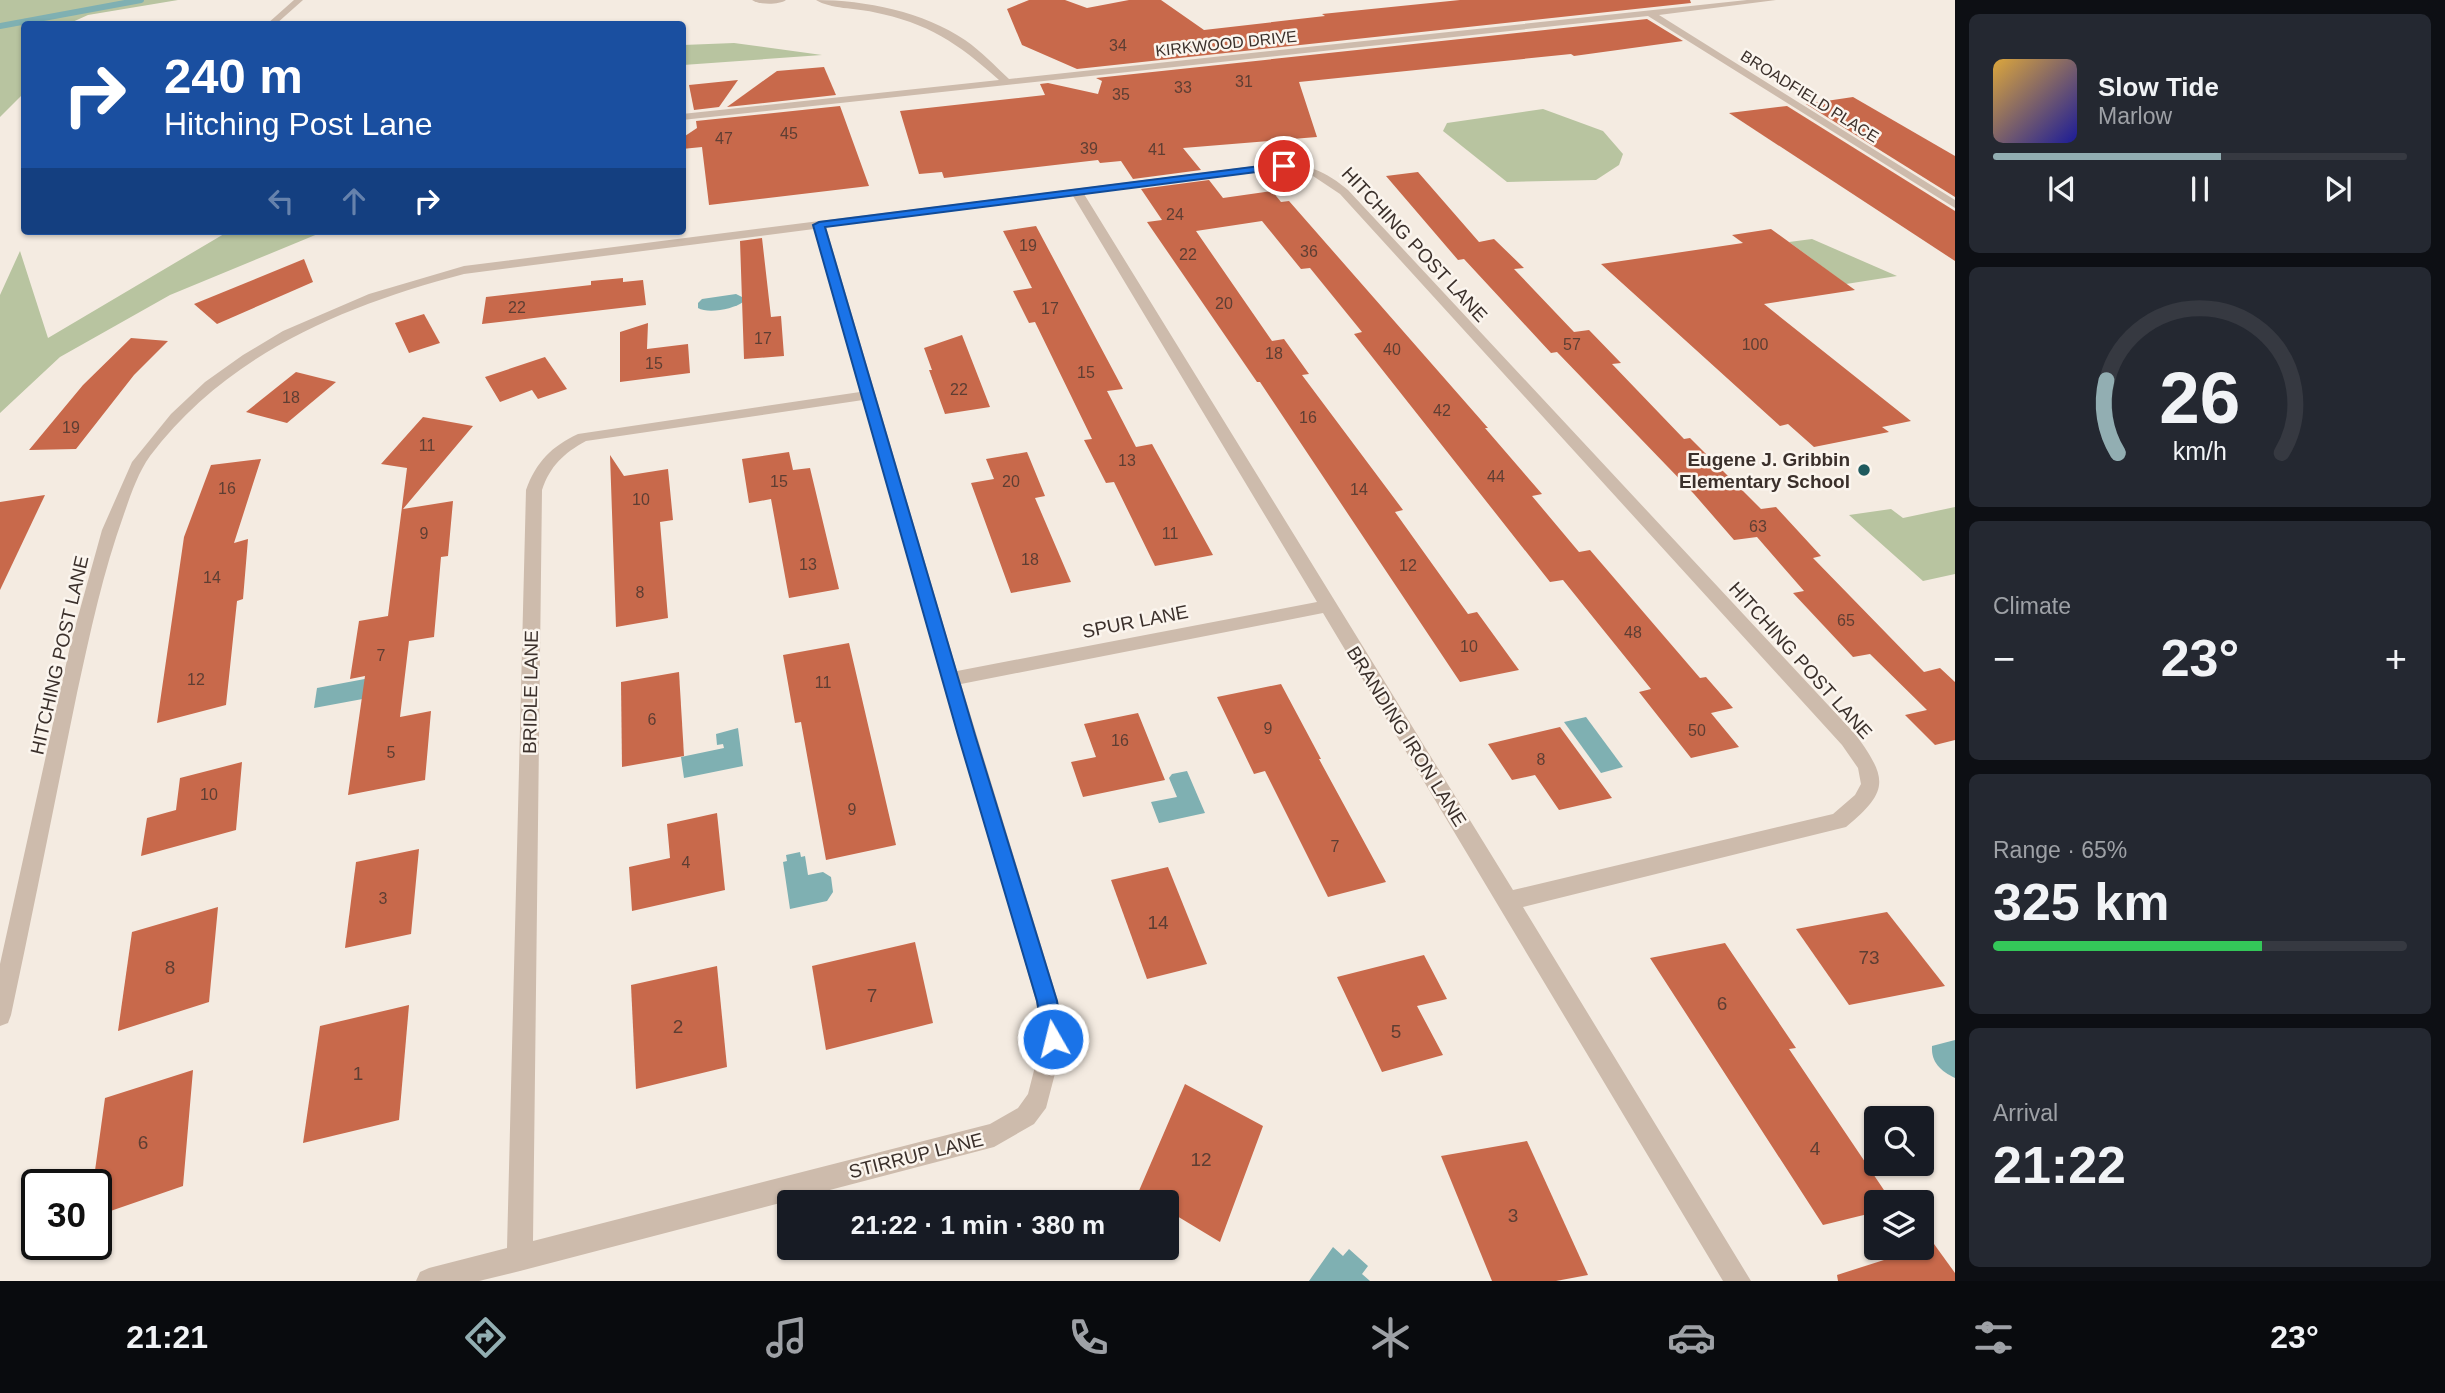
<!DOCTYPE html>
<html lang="en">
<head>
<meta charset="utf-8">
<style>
  body { margin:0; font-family:Helvetica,sans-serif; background:#242831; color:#f1f3f6; height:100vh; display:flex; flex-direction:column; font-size:26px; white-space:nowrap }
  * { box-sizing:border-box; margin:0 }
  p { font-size:23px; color:#9ea1a6 }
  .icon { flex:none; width:38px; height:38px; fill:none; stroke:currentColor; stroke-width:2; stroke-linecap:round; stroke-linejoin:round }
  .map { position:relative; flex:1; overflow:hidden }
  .sheet { display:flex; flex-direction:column; gap:14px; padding:14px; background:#0d0f14; width:490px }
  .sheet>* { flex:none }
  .top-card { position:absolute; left:21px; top:21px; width:665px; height:214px; border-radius:7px; box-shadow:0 2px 5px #0004; background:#1a4fa0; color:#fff; overflow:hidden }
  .tools { position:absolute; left:1864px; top:1106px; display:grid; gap:14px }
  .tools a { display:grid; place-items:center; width:70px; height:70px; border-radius:7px; background:#171b24; box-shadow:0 2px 5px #0004; font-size:35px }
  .speed { position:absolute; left:21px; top:1169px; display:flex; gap:14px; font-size:35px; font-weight:700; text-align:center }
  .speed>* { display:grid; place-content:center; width:91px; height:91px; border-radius:50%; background:#171b24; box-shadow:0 2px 5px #0004; line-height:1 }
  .speed .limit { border:4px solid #111; border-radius:10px; background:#fff; color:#111 }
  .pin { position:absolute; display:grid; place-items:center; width:60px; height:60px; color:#fff; margin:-30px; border:4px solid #fff; border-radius:50%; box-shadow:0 2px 7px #0007 }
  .me { position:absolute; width:77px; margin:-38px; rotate:352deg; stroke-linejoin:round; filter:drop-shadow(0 0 5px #0008) }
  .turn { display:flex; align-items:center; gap:24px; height:147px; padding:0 28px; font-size:32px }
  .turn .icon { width:91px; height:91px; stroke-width:2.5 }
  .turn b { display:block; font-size:49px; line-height:60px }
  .lanes { display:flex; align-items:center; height:66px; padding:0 28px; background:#0003; justify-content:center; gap:35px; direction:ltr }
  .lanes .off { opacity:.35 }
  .big { font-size:52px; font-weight:800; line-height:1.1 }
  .sheet .tile { flex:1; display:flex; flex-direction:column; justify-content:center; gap:10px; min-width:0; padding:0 24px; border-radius:10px; background:#242831 }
  .sheet .dial { align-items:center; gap:0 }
  .dial svg { height:182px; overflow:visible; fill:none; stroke:#363941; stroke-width:7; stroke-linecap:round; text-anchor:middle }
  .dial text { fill:#f1f3f6; stroke:none }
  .song { display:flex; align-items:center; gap:21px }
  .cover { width:84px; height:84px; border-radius:10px; background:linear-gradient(135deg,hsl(40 70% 55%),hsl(240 70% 35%)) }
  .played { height:7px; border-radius:4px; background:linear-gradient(90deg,#92aeb2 55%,#363941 55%) }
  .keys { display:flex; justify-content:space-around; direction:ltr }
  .heat { display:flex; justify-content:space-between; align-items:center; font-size:38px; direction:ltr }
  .charge { height:10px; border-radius:5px; background:linear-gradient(90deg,#34c759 65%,#363941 0) }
  .trip { position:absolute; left:777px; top:1190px; width:402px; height:70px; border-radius:7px; background:#171b24; box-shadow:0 2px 5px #0004; font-weight:800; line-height:70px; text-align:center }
  .dock { display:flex; height:112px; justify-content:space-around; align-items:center; background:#090b0e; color:#9ea1a6 }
  .dock .icon { width:49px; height:49px }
  .dock .active { color:#92aeb2 }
  .dock b { font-size:32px; color:#f1f3f6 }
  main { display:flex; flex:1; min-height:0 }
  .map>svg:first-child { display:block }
</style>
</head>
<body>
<main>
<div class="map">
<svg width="1955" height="1281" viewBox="0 0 1955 1281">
  <rect width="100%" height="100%" fill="#f4ebe1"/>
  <!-- green -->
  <g fill="#b8c4a0">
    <path d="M0 0H178L88 15 68 24H24V93L0 117Z"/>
    <path d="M734 43 822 55 683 65V45Z"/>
    <path d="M1543 109 1603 131 1623 154 1619 165 1596 180 1507 182 1443 131 1447 123Z"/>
    <path d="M229 231H325L170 295 60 357 0 413V295L20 251 48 338Z"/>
    <path d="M1812 239 1897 276 1846 284 1789 242Z"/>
    <path d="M1955 507V574L1923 581 1849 515 1891 509 1903 518Z"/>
  </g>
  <!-- water -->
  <g fill="#7fb0b2">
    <path d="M736 294 742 297 743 302C734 309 708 314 698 308V303L702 299Z"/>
    <path d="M370 678 368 698 314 708 317 688Z"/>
    <path d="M1586 717 1623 767 1601 773 1564 722Z"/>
    <path d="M738 728 743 766 684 778 681 757 724 748 723 744 717 745 716 734Z"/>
    <path d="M1187 771 1205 813 1159 823 1151 802 1177 797 1169 778 1172 774Z"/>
    <path d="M800 852 801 857 805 856 808 875 823 872 831 877 833 892 827 901 790 909 783 862 787 861 786 855Z"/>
    <path d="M1955 1040V1078C1941 1071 1931 1063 1932 1046Z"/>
    <path d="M1333 1247 1343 1256 1349 1249 1368 1266 1362 1274 1370 1281H1309Z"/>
  </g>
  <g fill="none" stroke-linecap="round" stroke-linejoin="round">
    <!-- stream -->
    <path stroke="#7fb0b2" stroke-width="6" d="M0 26 141 0"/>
  </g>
  <!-- building -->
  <g fill="#c8694b">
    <path d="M1029 0H1065L1087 8 1129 0H1161L1204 30 1325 16 1322 14 1460 0H1690L1691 3 1077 69 1022 45 1007 9Z"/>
    <path d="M1647 19 1683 41 1574 56 1571 54 1299 82 1317 137 1183 148 1201 170 1133 179 1121 161 1100 163 1098 160 944 178 942 172 919 174 900 111 1045 95 1040 84 1048 83 1098 94 1102 81 1096 78Z"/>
    <path d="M824 67 836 95 727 107 777 71Z"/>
    <path d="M738 80 719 107 694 110 689 85Z"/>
    <path d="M1853 97 1955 156V197L1806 104Z"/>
    <path d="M840 106 869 186 709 205 702 147 682 149V138L697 128 696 121Z"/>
    <path d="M1787 106 1955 211V261L1729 113Z"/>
    <path d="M1418 172 1479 242 1494 239 1524 268 1514 269 1574 332 1589 330 1621 363 1612 364 1684 439 1690 438 1761 509 1776 507 1821 556 1813 558 1924 672 1940 668 1955 682V740L1935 745 1905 715 1927 710 1870 654 1853 657 1793 593 1804 591 1757 537 1734 540 1694 494 1557 352 1551 353 1464 259 1458 260 1386 176Z"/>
    <path d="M1209 180 1223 198 1272 191 1281 202 1289 201 1488 428H1485L1542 494 1532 496 1579 552 1590 550 1700 678 1706 677 1733 708 1711 713 1739 747 1691 758 1639 692 1651 689 1563 580 1550 582 1354 334 1362 332 1310 268 1301 269 1262 221 1196 231 1272 341 1284 339 1309 374 1302 375 1403 510 1395 512 1468 614 1477 612 1519 670 1460 682 1260 382H1257L1147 222 1162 220 1141 189Z"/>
    <path d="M1036 226 1123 389 1107 391 1136 447 1152 444 1213 555 1155 566 1114 482 1106 483 1084 440 1092 439 1035 322 1029 323 1013 291 1032 288 1003 231Z"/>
    <path d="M1771 229 1855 290 1764 304 1911 421 1882 427 1889 432 1814 447 1788 424 1780 426 1601 264 1743 243 1732 235Z"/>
    <path d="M762 238 771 317 781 316 784 356 744 359 740 241Z"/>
    <path d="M304 259 313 282 217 324 194 304Z"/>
    <path d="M623 278V282L643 280 646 305 482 324 486 297 591 285V281Z"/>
    <path d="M424 314 440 343 409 353 395 323Z"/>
    <path d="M648 323 647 349 688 344 690 373 620 382V332Z"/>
    <path d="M962 335 990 407 945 414 929 370H932L924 348Z"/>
    <path d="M131 338 168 341 134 375 76 449 29 450 83 385Z"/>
    <path d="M545 357 567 389 538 399 532 390 500 402 485 377Z"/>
    <path d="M296 372 336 382 287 423 246 412Z"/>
    <path d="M423 417 473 426 403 509 453 501 448 556 441 557 434 637 409 641 400 717 431 711 425 780 348 795 365 676 350 679 359 621 388 616 407 468 381 464Z"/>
    <path d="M789 452 793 470 810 468 839 589 789 598 771 499 749 503 742 459Z"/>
    <path d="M1027 452 1045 496 1035 498 1071 582 1011 593 971 483 994 479 986 459Z"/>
    <path d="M610 455 624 476 668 469 673 520 660 522 668 618 616 627Z"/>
    <path d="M261 459 234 543 248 539 243 599 237 601 226 705 157 723 184 537 211 465Z"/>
    <path d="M45 495 0 590V502Z"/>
    <path d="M849 643 896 845 826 860 801 722 795 723 783 655Z"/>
    <path d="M679 672 684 756 622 767 621 682Z"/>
    <path d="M1281 684 1321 759H1319L1386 882 1328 897 1265 771 1254 774 1217 697Z"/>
    <path d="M1138 713 1165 780 1083 797 1071 762 1096 757 1084 724Z"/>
    <path d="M1560 727 1612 798 1559 810 1535 775 1512 780 1488 744Z"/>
    <path d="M242 762 236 830 141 856 147 818 176 810 180 778Z"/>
    <path d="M717 813 725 890 632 911 629 867 670 858 667 824Z"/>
    <path d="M419 849 411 934 345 948 356 862Z"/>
    <path d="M1168 867 1207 964 1147 979 1111 880Z"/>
    <path d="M218 907 209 1002 118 1031 132 932Z"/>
    <path d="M1887 912 1945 986 1849 1005 1796 929Z"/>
    <path d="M915 942 933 1023 826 1050 812 966Z"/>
    <path d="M1725 943 1796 1048 1789 1049 1892 1202H1876V1212L1823 1225 1650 958Z"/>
    <path d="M1424 955 1447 999 1417 1006 1443 1055 1382 1072 1337 977Z"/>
    <path d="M717 966 727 1067 636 1089 631 985Z"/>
    <path d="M409 1005 399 1120 303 1143 320 1026Z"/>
    <path d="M193 1070 183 1186 96 1216V1185H93L105 1098Z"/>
    <path d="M1185 1084 1263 1126 1220 1242 1167 1210V1202H1154L1138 1193Z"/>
    <path d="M1527 1141 1588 1275 1556 1281H1492L1441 1156Z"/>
    <path d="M1934 1244 1955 1273V1281H1838L1837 1275Z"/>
  </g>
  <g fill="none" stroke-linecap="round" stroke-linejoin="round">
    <!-- minor -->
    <g fill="#cdbbac" fill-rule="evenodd">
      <path d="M294 0H303L276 24H267Z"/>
      <path d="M752 0H786C779 5 759 5 752 0Z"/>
      <path d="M816 0C865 0 924 12 965 40 981 51 995 66 1009 79L1747 0H1776L1659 15 1955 200V208L1648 16 682 120V114L999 80C958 43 928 23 873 12 856 8 830 9 816 0Z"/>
      <path d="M1278 163C1306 163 1327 172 1348 190L1856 735C1888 779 1889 791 1846 827L1523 907 1751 1281H1723L1323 613 961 684 1058 1001 1064 1039 1046 1108 1034 1124 994 1147 520 1271 479 1281H416L420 1272 429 1268 507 1248 526 490C536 462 552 446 578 434L860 392 814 229 464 274C345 305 227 354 150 456 138 473 131 494 124 514 103 572 90 633 77 693 55 800 34 908 11 1015L8 1023 0 1026V964L71 642 102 530 132 462 171 414 205 382 243 355 283 331 369 294 464 266ZM1278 169 1310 174 1340 194 1842 745 1858 768 1861 784 1855 795 1833 814 1513 890 1084 194ZM1073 196 1317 602 957 671 826 227ZM863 400 1036 1001 1042 1039 1028 1094 1018 1108 990 1124 533 1241 542 490C550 466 564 453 586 441Z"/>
    </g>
  </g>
  <!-- route -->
  <path fill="#1a73e8" stroke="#114b97" stroke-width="2" d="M1284 163 1290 166 1288 168 825 227 975 735 1057 1001 1063 1039 1060 1047 1053 1050 1045 1047 1037 1001 958 735 813 225 819 222Z"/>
  <!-- markers -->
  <circle fill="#1f5a5e" stroke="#fbf5ee" stroke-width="2.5" cx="1864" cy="470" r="7"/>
  <g text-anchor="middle" stroke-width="5" stroke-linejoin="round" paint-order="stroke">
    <!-- far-street labels -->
    <g font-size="16" fill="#3b302b" stroke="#fbf5ee">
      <text transform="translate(1226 43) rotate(-6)" y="6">KIRKWOOD DRIVE</text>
      <text transform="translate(1810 96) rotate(32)" y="6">BROADFIELD PLACE</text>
    </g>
    <!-- number labels -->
    <g font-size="16" fill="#5e3e33">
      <text x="1118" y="51">34</text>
      <text x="1244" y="87">31</text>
      <text x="1183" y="93">33</text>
      <text x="1121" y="100">35</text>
      <text x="789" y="139">45</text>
      <text x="724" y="144">47</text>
      <text x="1089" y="154">39</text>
      <text x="1157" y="155">41</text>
      <text x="1175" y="220">24</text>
      <text x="1028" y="251">19</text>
      <text x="1309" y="257">36</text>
      <text x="1188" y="260">22</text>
      <text x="1224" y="309">20</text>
      <text x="517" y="313">22</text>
      <text x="1050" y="314">17</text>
      <text x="763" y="344">17</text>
      <text x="1572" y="350">57</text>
      <text x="1755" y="350">100</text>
      <text x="1392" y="355">40</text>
      <text x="1274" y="359">18</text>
      <text x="654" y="369">15</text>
      <text x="1086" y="378">15</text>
      <text x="959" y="395">22</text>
      <text x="291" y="403">18</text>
      <text x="1442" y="416">42</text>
      <text x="1308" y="423">16</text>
      <text x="71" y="433">19</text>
      <text x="427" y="451">11</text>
      <text x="1127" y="466">13</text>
      <text x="1496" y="482">44</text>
      <text x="779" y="487">15</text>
      <text x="1011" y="487">20</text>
      <text x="227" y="494">16</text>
      <text x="1359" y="495">14</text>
      <text x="641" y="505">10</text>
      <text x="1758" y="532">63</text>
      <text x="424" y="539">9</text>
      <text x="1170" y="539">11</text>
      <text x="1030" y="565">18</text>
      <text x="808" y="570">13</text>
      <text x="1408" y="571">12</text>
      <text x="212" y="583">14</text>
      <text x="640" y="598">8</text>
      <text x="1846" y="626">65</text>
      <text x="1633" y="638">48</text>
      <text x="1469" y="652">10</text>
      <text x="381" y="661">7</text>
      <text x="196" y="685">12</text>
      <text x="823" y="688">11</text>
      <text x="652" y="725">6</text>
      <text x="1268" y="734">9</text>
      <text x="1697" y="736">50</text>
      <text x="1120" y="746">16</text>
      <text x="391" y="758">5</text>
      <text x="1541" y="765">8</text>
      <text x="209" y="800">10</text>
      <text x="852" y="815">9</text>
      <text x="1335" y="852">7</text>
      <text x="686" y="868">4</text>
      <text x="383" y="904">3</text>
    </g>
    <!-- street labels -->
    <g font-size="19" fill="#3b302b" stroke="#fbf5ee">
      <text transform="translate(1415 244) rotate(47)" y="7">HITCHING POST LANE</text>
      <text transform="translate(1135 621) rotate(-11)" y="7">SPUR LANE</text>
      <text transform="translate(59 655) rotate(-77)" y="7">HITCHING POST LANE</text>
      <text transform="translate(1801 660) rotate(48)" y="7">HITCHING POST LANE</text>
      <text transform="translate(530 692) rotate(-89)" y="7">BRIDLE LANE</text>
      <text transform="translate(1407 736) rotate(58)" y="7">BRANDING IRON LANE</text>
      <text transform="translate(916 1155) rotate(-14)" y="7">STIRRUP LANE</text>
    </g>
    <!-- poi labels -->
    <g font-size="19" font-weight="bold" fill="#3b302b" stroke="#fbf5ee" text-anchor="end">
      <text x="1850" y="466">Eugene J. Gribbin<tspan x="1850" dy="22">Elementary School</tspan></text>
    </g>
    <!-- near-number labels -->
    <g font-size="19" fill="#5e3e33">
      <text x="1158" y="929">14</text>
      <text x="1869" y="964">73</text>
      <text x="170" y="974">8</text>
      <text x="872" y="1002">7</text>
      <text x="1722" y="1010">6</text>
      <text x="678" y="1033">2</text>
      <text x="1396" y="1038">5</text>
      <text x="358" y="1080">1</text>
      <text x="143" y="1149">6</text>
      <text x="1815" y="1155">4</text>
      <text x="1201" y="1166">12</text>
      <text x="1513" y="1222">3</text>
    </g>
  </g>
</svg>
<div class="tools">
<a><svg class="icon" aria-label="search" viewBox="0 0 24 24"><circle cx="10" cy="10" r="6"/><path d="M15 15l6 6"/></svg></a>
<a><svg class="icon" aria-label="layers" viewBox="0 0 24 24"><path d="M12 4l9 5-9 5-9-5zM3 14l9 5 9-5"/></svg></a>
</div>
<div class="speed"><div class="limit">30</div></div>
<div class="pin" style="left:1284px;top:166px;background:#d93025"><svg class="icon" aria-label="arrive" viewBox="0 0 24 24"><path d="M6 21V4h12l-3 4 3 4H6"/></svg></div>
<svg class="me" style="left:1053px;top:1039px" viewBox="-20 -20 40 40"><circle r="17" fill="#1a73e8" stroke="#fff" stroke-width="3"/><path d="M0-11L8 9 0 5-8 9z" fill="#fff"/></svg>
<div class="trip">21:22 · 1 min · 380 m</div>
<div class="top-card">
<div class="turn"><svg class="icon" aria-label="right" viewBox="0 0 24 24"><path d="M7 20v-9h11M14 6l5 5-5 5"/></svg><div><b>240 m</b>Hitching Post Lane</div></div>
<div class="lanes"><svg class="icon off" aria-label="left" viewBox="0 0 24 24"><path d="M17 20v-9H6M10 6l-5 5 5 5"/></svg><svg class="icon off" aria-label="ahead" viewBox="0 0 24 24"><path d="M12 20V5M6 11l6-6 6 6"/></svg><svg class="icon" aria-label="right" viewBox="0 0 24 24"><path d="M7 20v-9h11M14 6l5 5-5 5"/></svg></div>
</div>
</div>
<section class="sheet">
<div class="tile">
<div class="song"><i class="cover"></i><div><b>Slow Tide</b><p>Marlow</p></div></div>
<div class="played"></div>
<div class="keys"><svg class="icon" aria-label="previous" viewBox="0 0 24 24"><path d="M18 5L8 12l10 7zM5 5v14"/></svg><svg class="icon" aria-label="pause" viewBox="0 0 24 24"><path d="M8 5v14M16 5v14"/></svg><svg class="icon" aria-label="next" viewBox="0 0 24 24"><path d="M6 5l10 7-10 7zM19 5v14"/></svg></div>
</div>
<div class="tile dial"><svg viewBox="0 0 100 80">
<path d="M14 69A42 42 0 1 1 86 69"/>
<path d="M14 69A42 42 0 0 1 9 37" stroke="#92aeb2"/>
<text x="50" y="56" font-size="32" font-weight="700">26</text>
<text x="50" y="72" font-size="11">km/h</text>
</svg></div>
<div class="tile"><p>Climate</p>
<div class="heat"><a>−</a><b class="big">23°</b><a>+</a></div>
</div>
<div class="tile"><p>Range · 65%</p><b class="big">325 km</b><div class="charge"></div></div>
<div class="tile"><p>Arrival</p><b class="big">21:22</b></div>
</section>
</main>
<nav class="dock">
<b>21:21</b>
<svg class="icon active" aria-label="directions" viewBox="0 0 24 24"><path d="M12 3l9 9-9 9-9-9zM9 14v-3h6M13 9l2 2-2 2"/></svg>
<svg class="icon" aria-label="music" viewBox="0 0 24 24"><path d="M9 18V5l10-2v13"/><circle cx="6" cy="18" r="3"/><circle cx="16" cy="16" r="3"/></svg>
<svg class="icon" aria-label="phone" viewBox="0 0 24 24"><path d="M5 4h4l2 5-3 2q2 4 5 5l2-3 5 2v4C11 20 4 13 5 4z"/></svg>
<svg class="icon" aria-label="climate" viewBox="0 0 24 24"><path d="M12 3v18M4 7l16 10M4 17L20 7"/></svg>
<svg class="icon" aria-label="car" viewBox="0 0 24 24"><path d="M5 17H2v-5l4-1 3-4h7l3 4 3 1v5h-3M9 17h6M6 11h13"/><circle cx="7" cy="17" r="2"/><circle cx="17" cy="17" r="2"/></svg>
<svg class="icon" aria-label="filters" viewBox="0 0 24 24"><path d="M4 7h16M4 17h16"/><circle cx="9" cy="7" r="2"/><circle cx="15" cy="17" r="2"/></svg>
<b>23°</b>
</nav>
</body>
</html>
